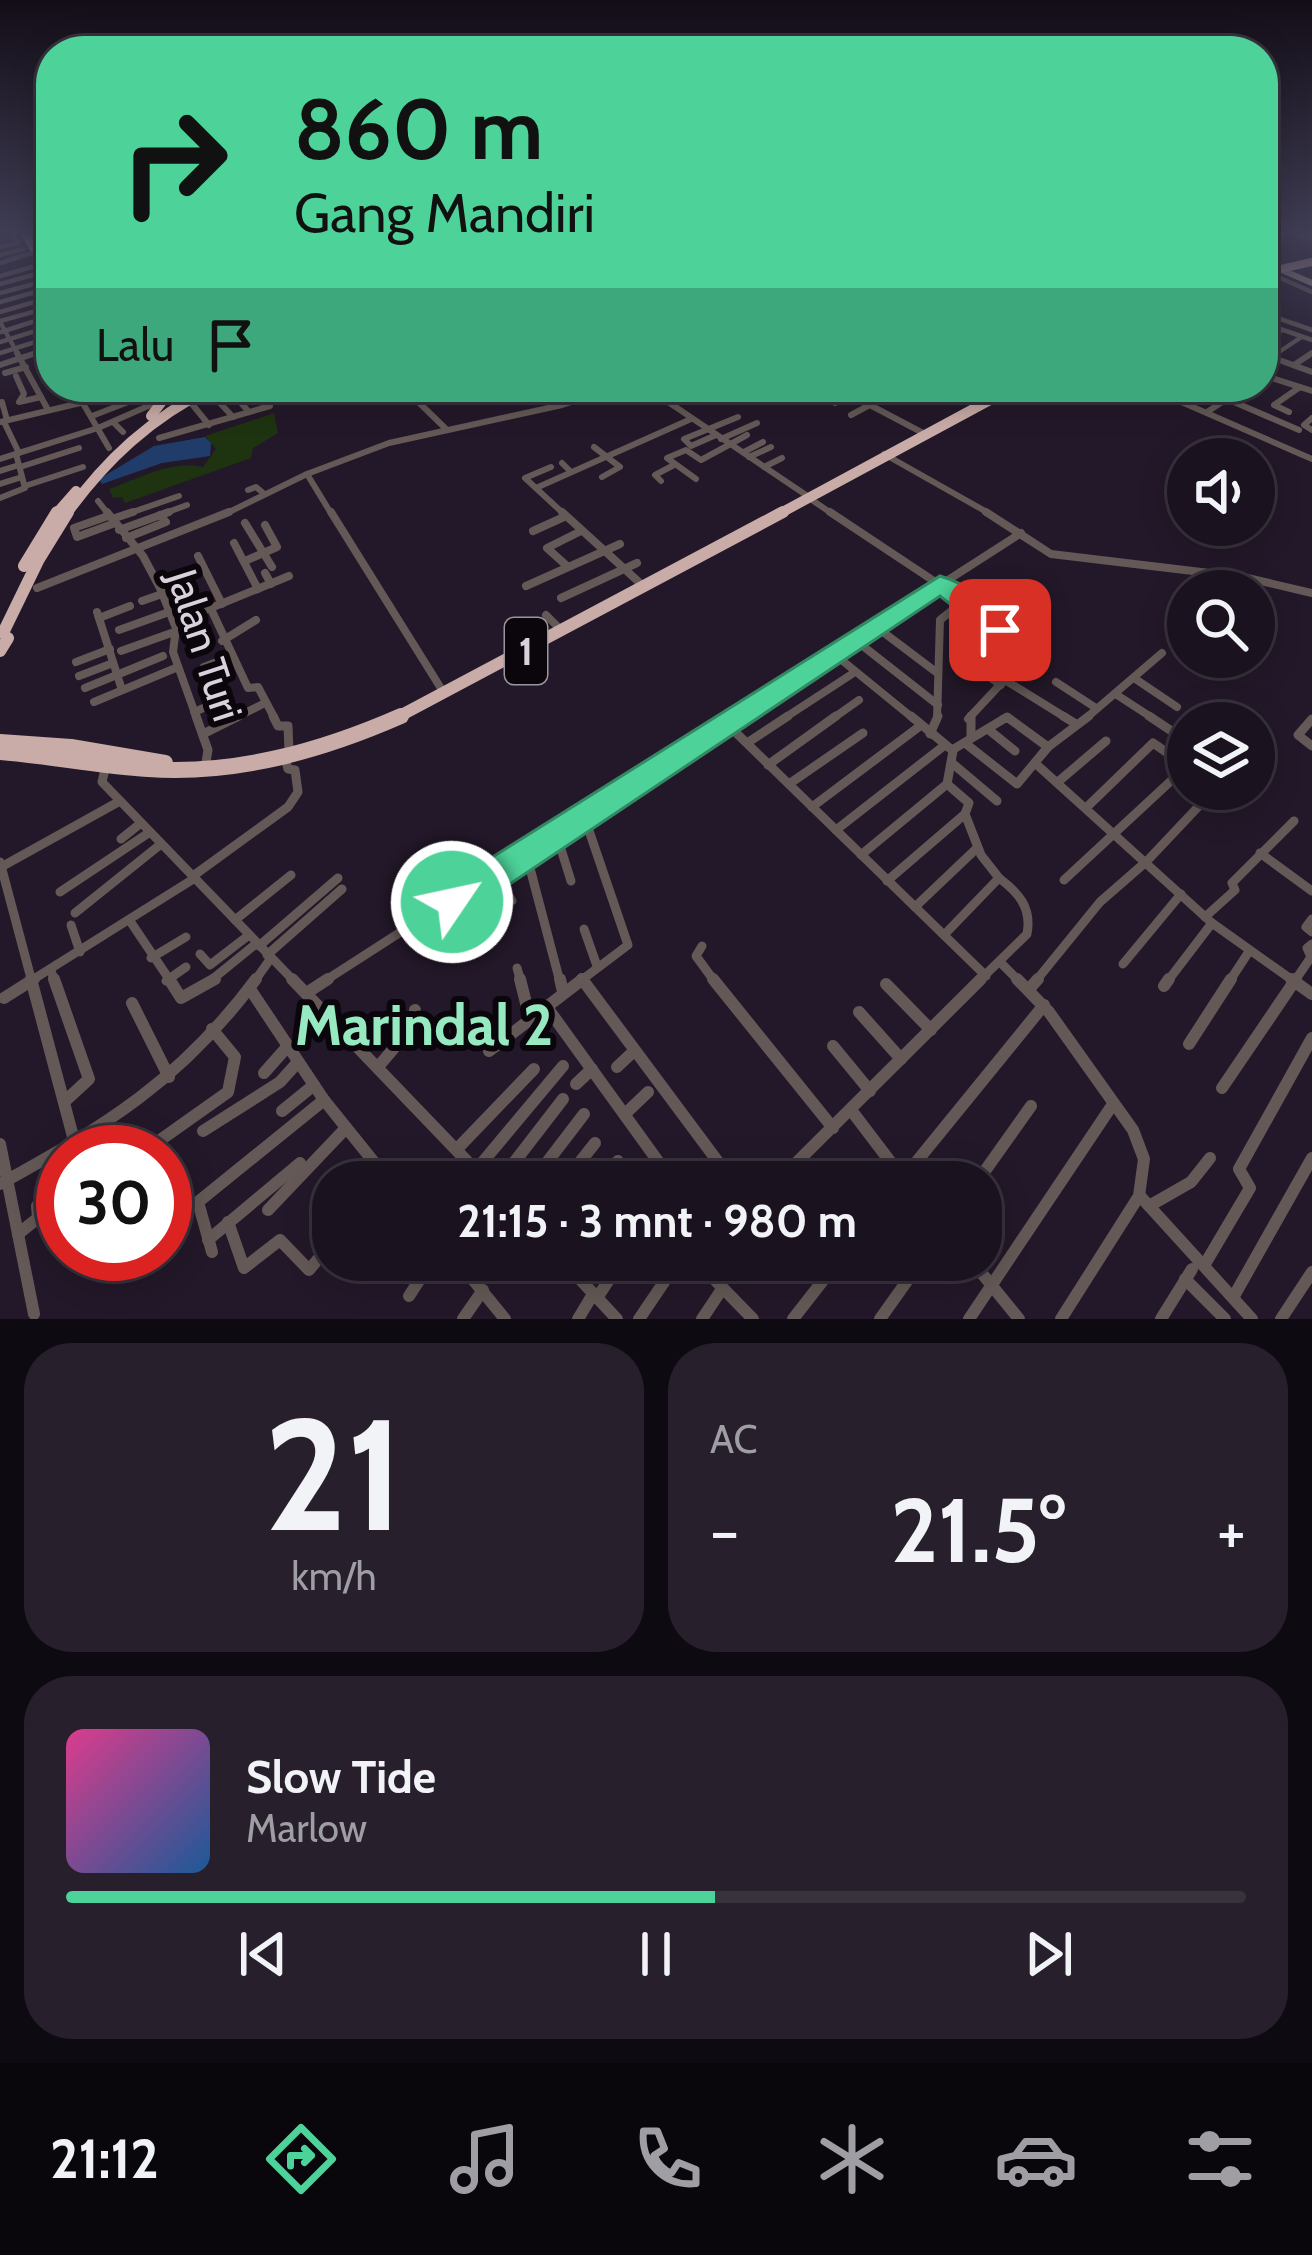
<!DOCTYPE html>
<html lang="id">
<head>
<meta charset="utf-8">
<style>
  body { margin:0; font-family:Cabin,sans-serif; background:#27202c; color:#f1f3f6; height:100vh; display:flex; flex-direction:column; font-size:45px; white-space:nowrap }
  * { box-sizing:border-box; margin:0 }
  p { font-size:39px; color:#9f9ea4 }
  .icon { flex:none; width:66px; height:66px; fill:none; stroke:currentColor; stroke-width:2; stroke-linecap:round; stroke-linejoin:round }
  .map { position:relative; height:1319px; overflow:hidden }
  .side { display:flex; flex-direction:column; gap:24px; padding:24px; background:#0e0a11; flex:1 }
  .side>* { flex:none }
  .hud { position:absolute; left:36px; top:36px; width:1242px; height:366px; border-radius:48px; box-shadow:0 6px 30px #0003,0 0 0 3px #38323d; background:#4dd39a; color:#111; overflow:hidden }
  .fabs { position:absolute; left:1167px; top:438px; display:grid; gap:24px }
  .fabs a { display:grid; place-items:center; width:108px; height:108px; border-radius:50%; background:#1a121f; box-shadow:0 6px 30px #0003,0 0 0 3px #38323d; font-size:60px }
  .speed { position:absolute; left:36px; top:1125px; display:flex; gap:24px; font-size:60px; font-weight:700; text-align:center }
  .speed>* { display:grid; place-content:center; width:156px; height:156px; border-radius:50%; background:#1a121f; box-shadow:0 6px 30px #0003,0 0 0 3px #38323d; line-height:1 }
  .speed .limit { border:18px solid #d22; background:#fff; color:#111 }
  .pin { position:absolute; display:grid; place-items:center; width:102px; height:102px; color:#fff; margin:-51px; border-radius:24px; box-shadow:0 6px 18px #0006 }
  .me { position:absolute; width:132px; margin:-66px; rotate:56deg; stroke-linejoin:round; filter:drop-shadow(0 0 9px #0008) }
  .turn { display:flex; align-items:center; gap:42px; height:252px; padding:0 60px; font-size:54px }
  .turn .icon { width:156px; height:156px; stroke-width:2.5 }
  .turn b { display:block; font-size:84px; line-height:102px }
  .then { display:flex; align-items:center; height:114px; padding:0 60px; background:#0003; gap:24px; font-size:45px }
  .big { font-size:90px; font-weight:800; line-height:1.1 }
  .side .widget { flex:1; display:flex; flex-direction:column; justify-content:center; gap:18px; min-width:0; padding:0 42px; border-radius:48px; background:#27202c }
  .side .dial { align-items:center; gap:0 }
  .dial b { font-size:156px; line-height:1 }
  .song { display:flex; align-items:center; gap:36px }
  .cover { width:144px; height:144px; border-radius:18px; background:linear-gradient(135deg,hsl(330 70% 55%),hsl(210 70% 35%)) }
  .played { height:12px; border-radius:6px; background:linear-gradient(90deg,#4dd39a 55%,#38323d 55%) }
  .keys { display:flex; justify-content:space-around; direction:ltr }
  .heat { display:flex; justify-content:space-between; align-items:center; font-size:66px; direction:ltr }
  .side .tiles { flex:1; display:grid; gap:24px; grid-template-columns:1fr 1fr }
  .widget:last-child { grid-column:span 2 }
  .trip { position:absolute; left:312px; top:1161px; width:690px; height:120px; border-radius:48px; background:#1a121f; box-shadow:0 6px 30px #0003,0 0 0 3px #38323d; font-weight:800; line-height:120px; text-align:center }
  .menu { display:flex; height:192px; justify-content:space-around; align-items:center; background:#0a070c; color:#9f9ea4 }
  .menu .icon { width:84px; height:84px }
  .menu .active { color:#4dd39a }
  .menu b { font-size:54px; color:#f1f3f6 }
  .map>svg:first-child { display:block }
</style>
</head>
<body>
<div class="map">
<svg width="1312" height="1319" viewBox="0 0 1312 1319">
  <rect width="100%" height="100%" fill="#231829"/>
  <!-- green -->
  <path fill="#1e330f" d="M274 413 278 433 253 448 251 458 125 503 122 497 113 498 109 489C138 479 173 459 203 467L216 449 205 436Z"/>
  <!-- water -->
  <path fill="#203c6b" d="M205 437 211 443 210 456 162 463 102 484 99 479 154 446Z"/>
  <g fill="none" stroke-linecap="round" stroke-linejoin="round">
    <!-- minor-far4 -->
    <g stroke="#645956" stroke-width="4.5">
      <path d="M1269 231 1283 236"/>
      <path d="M1286 231 1300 236"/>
      <path d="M1307 231 1311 233 1300 236 1312 240"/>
      <path d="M0 247 18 243 10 231"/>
      <path d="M0 255 24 249"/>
      <path d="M0 263 25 255"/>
      <path d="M1271 274 1312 292"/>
      <path d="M0 276 32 267"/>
      <path d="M0 284 40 273"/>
      <path d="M0 293 34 284"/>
      <path d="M0 302 46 289"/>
      <path d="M0 312 51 297"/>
      <path d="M1263 313 1312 330"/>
      <path d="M0 321 51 307"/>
      <path d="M0 322 19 356"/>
      <path d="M1263 323 1312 340"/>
      <path d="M1 332 51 316"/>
      <path d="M0 342 51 326"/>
      <path d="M1263 342 1282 330"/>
      <path d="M0 353 51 337"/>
      <path d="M1263 354 1268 356"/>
      <path d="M27 356 51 348"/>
      <path d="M1273 356 1300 338"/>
      <path d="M1308 356 1312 353"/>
    </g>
    <!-- minor-far3 -->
    <g stroke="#645956" stroke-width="6">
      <path d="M17 353 47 408"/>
      <path d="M1263 354 1312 372"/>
      <path d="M1273 356 1278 353"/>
      <path d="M0 365 36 353"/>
      <path d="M1294 365 1312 353"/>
      <path d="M5 373 26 367"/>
      <path d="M1263 375 1312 391"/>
      <path d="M16 376 24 394 19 402 41 397"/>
      <path d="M403 387 445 428"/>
      <path d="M646 387 806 495"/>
      <path d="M1147 387 1312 459"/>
      <path d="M1189 387 1222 401"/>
      <path d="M824 390 830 387"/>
      <path d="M892 393 906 387"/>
      <path d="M1227 399 1299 430"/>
      <path d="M81 400 109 448"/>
      <path d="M196 400 192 404 209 425"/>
      <path d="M2 402 7 420"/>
      <path d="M219 402 233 417"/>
      <path d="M835 403 868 387"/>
      <path d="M870 405 923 433"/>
      <path d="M249 412 235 396 255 389"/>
      <path d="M1207 412 1245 387"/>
      <path d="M1289 412 1274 405 1300 387"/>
      <path d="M851 415 892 393 881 387"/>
      <path d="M92 416 159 390"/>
      <path d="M1312 418 1304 425 1312 430"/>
      <path d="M0 422 97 399 124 387"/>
      <path d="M4 422 19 453"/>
      <path d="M113 422 123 432"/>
      <path d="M716 435 691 446 684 439 738 417"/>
      <path d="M159 438 270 406 253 387"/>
      <path d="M721 439 757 423"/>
      <path d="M594 447 620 467 602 477"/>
      <path d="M744 452 763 442"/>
      <path d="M884 454 992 515"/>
      <path d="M749 457 771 447"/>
      <path d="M0 459 98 428 155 403"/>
      <path d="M562 463 571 472"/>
      <path d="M20 467 79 448"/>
      <path d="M551 467 525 478 565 515"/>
      <path d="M764 467 782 458"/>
      <path d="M0 471 19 465"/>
      <path d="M696 479 667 458 686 450 701 460 747 435"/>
      <path d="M661 481 655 475 674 465"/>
      <path d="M0 484 22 477"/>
      <path d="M25 486 83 467"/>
      <path d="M536 488 691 419"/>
      <path d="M248 490 256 487 262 492"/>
      <path d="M0 498 25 488 16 454"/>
      <path d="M809 498 834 515"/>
      <path d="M98 501 109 515"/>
      <path d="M124 515 179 496"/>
      <path d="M160 515 187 505"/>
      <path d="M223 515 307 474"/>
      <path d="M332 515 307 474 389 443 562 405 618 387"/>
    </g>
    <!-- minor-far2 -->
    <g stroke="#645956" stroke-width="8">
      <path d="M107 512 143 556 160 588 176 628 173 652 197 719"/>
      <path d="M331 512 442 690"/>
      <path d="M562 512 641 584"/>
      <path d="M830 512 964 601 940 620 937 719"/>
      <path d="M986 512 1051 554 1243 577 1312 593"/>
      <path d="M108 516 74 528 77 537 115 523"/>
      <path d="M112 519 133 512"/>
      <path d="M245 523 272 567"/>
      <path d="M119 530 169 512"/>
      <path d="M533 531 564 517"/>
      <path d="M126 538 166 522 160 515"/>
      <path d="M234 543 258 589"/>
      <path d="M198 556 222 604"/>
      <path d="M245 561 277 547 265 525"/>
      <path d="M567 566 547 548 581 531"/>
      <path d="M265 573 271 584"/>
      <path d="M526 586 620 544"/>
      <path d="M37 588 229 512"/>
      <path d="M160 588 183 580"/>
      <path d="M561 598 637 563"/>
      <path d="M142 601 162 594"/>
      <path d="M964 601 994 627 1026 641"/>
      <path d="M211 609 248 688 258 687 275 719"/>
      <path d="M97 612 122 690"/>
      <path d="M984 614 1017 619"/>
      <path d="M546 615 559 628"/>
      <path d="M99 618 130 606"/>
      <path d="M174 623 289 576"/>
      <path d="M875 626 936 672"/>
      <path d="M119 630 169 612"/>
      <path d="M854 639 938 705"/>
      <path d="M222 641 256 620"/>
      <path d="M121 651 174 632"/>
      <path d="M984 652 973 666 1001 685"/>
      <path d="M833 653 914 719"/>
      <path d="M76 662 110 649"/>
      <path d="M204 667 232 656"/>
      <path d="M79 676 113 663"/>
      <path d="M1134 678 1177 707"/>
      <path d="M1005 680 1068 719"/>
      <path d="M1056 682 1096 708"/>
      <path d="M85 688 163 656"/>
      <path d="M1117 695 1154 719"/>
      <path d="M94 702 178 667"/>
      <path d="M194 712 218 702 219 694"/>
      <path d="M233 719 265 703"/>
      <path d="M732 719 1021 533"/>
      <path d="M783 719 855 672"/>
      <path d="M832 719 859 700"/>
      <path d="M968 719 1009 675 1013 652"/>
      <path d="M1003 719H1010"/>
      <path d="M1085 719 1162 653"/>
    </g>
    <!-- minor-far1 -->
    <g stroke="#645956" stroke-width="9">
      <path d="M196 716 208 750 206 762"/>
      <path d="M273 716 278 726H288L289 751"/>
      <path d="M911 716 952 750 1007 717 1048 747"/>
      <path d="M971 716V737"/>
      <path d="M1063 716 1076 724"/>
      <path d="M1149 716 1188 742"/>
      <path d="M1312 719 1298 735 1312 746"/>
      <path d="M726 723 986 976"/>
      <path d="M989 730 1015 751"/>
      <path d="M203 734 239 716"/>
      <path d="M930 734 938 716"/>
      <path d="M747 743 788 716"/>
      <path d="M965 743 1017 784 1048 747 1089 716"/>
      <path d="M952 763 997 801"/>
      <path d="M1036 764 1212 923 1295 982"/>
      <path d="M768 765 836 716"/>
      <path d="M105 769 102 782 295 982"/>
      <path d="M1059 781 1106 741"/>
      <path d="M789 784 863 733"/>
      <path d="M812 807 920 726"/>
      <path d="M1087 807 1153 743 1188 767"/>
      <path d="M836 830 945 745"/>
      <path d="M556 833 571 881"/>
      <path d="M121 839 141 823"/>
      <path d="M526 853 560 982"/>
      <path d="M1260 853 1312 891"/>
      <path d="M861 855 947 784 953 751"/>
      <path d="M0 862 32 982"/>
      <path d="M1 867 120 801"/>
      <path d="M495 874 512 901"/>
      <path d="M193 876 288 807 298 792 295 770 288 769 285 758"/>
      <path d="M1064 880 1187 766"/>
      <path d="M887 881 965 814"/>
      <path d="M60 892 150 832"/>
      <path d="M453 902 483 945"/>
      <path d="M915 907 977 848"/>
      <path d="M75 913 161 844"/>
      <path d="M1205 917 1235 890 1232 883 1294 821"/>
      <path d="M1312 919 1306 927 1312 932"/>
      <path d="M235 920 291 875"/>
      <path d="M130 921 171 982"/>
      <path d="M71 925 80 952"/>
      <path d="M584 929 597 966"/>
      <path d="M944 935 999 878 981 855 965 814 969 803 947 784"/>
      <path d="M259 946 338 878"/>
      <path d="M702 946 696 956 715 982"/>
      <path d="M200 954 210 965 249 935"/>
      <path d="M267 955 342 889"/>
      <path d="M151 958 186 937"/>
      <path d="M1000 962 1020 982"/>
      <path d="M1123 964 1181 894"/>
      <path d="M517 968 521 982"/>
      <path d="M51 971 55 982"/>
      <path d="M581 978 584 982"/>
      <path d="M166 981 186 967"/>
      <path d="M29 982 195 878"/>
      <path d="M209 982 257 943"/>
      <path d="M254 982 271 958"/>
      <path d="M323 982 736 716"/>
      <path d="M579 982 628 945 584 816"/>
      <path d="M978 982 1027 934C1032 908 1019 893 999 878"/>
      <path d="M1035 982 1100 902 1147 861 1215 789"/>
      <path d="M1167 982 1212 923"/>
      <path d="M1229 982 1248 953"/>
      <path d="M1294 982 1311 957 1307 948 1312 944"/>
    </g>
    <!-- minor -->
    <g stroke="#645956" stroke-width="12">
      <path d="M31 979 75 1144"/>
      <path d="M54 979 89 1079 64 1102"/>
      <path d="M169 979 181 998 215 979"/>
      <path d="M292 979 487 1182"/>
      <path d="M520 979 530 1019"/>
      <path d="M560 979 563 992"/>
      <path d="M582 979 733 1182"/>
      <path d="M713 979 833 1128"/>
      <path d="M1017 979 1049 1012 1133 1130 1144 1159 1139 1196 1061 1319"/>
      <path d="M1291 979 1312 994"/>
      <path d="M886 984 931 1030"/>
      <path d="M1164 986 1169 979"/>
      <path d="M1030 988 1038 979"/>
      <path d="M250 989 324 1100 390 1182"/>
      <path d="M308 992 328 979"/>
      <path d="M4 998 34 979"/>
      <path d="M132 1003 169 1077"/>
      <path d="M546 1006 673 1182"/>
      <path d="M859 1012 901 1059"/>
      <path d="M1189 1044 1231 979"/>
      <path d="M833 1046 870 1091"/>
      <path d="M489 1051 583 979"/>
      <path d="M378 1067 416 1022 415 1010"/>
      <path d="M617 1067 634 1051"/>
      <path d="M264 1073 287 1047"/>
      <path d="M576 1084 592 1069"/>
      <path d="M1222 1088 1296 979"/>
      <path d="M851 1110 905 1181"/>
      <path d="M282 1111 314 1085"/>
      <path d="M625 1114 648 1092"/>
      <path d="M203 1131 280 1082 298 1062"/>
      <path d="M87 1138 90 1152"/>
      <path d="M0 1144 34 1314"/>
      <path d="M149 1148 228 1092 235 1057 212 1029"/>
      <path d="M457 1149 534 1069"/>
      <path d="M476 1170 563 1066"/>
      <path d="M499 1182 563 1099"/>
      <path d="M532 1182 584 1114"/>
      <path d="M564 1182 595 1143"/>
      <path d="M600 1182 618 1161"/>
      <path d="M777 1182 981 979"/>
      <path d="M900 1182 1044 1005"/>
      <path d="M977 1182 1031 1106"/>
      <path d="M0 1184C107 1125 181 1080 256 979"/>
      <path d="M1140 1196 1252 1319"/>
      <path d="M1149 1206 1191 1182 1210 1158"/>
      <path d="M268 1210 346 1128"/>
      <path d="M228 1222 244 1268 280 1240 309 1270 333 1241"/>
      <path d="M18 1234 38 1218 37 1206"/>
      <path d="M208 1240 300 1163"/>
      <path d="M212 1252 198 1202 324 1100"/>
      <path d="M457 1260 505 1319"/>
      <path d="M562 1260 617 1319"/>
      <path d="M706 1260 712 1277 753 1319"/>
      <path d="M971 1260 1019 1319"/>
      <path d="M1205 1264 1250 1188 1239 1169 1312 1038"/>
      <path d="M573 1272 582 1260"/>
      <path d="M400 1275 413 1260"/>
      <path d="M377 1276 390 1260"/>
      <path d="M1185 1279 1225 1319"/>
      <path d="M409 1296 424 1273 415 1260"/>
      <path d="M1234 1296 1312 1158"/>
      <path d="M597 1298 622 1260"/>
      <path d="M463 1319 483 1290"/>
      <path d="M578 1319 593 1294"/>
      <path d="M639 1319 679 1260"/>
      <path d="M702 1319 722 1289"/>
      <path d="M793 1319 839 1260"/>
      <path d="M880 1319 922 1260"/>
      <path d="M969 1319 1113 1104"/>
      <path d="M1161 1319 1192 1269"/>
      <path d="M1281 1319 1312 1272"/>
    </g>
    <!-- major -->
    <path stroke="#ac9490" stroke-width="6" d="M1284 271 1312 283"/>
    <!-- highway-far3 -->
    <g stroke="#c9aca7" stroke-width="8">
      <path d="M24 231 51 283"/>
      <path d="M1263 273 1312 262"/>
    </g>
    <!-- highway-far2 -->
    <g stroke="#c9aca7" stroke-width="10">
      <path d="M151 416 173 387"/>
      <path d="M55 515 76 491"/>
      <path d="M66 515C106 459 151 418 213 387"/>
      <path d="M777 515 1014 387"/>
    </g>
    <!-- highway-far1 -->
    <g stroke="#c9aca7" stroke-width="12">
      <path d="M24 566 57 512"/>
      <path d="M3 633 39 559 68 512"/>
      <path d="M0 651 8 638"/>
      <path d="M394 719 783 512"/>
    </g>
    <!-- highway -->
    <g stroke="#c9aca7" stroke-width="16">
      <path d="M0 742 71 747 165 763"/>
      <path d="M0 752C50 756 98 766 148 769 236 775 321 751 401 716"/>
    </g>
    <!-- minor-bridge -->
    <path stroke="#645956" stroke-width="4.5" d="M25 255 51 249"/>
  </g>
  <!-- sky -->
  <linearGradient id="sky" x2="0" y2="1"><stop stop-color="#130d17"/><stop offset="0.56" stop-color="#3f3d54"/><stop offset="1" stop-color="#3f3d54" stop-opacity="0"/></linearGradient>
  <rect width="1312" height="415" fill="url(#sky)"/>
  <!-- route -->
  <path fill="#4dd39a" stroke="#328964" stroke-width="3" d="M940 576C968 584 997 606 1013 630L1010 636H991L940 596 465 914 452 919 440 914 435 902 440 890Z"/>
  <g text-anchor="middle" stroke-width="12" stroke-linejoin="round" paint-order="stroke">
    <!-- shield labels -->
    <rect fill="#0a060c" stroke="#9b959e" stroke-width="3" x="505" y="618" width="42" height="66" rx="9"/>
    <g font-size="39" font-weight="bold" fill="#d9d2dd">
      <text x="526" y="665">1</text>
    </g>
    <!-- street labels -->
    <g font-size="42" fill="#d9d2dd" stroke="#0a060c">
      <text transform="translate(205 645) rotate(72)" y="15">Jalan Turi</text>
    </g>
    <!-- near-quarter labels -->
    <g font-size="57" font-weight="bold" fill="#96e9c0" stroke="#0a060c">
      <text x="424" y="1045">Marindal 2</text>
    </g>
  </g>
</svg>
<div class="fabs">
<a><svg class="icon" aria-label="sound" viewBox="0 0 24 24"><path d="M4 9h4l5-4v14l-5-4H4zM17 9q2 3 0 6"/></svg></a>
<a><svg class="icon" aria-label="search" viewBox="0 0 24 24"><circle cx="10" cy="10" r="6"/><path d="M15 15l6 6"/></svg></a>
<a><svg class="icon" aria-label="layers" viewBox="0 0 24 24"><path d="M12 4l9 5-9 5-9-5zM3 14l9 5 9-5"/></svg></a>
</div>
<div class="speed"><div class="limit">30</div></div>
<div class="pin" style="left:1000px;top:630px;background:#d93025"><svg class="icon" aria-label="arrive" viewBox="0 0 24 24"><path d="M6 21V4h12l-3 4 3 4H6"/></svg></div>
<svg class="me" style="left:452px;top:902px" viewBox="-20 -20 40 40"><circle r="17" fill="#4dd39a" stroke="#fff" stroke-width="3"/><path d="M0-11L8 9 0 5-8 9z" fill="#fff"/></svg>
<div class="trip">21:15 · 3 mnt · 980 m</div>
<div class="hud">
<div class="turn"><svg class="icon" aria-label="right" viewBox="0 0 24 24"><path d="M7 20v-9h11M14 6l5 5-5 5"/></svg><div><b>860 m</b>Gang Mandiri</div></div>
<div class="then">Lalu<svg class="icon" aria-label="arrive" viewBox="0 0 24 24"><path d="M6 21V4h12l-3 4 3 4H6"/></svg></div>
</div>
</div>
<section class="side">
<div class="tiles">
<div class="widget dial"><b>21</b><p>km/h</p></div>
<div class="widget"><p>AC</p>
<div class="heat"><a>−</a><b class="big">21.5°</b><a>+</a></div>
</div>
<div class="widget">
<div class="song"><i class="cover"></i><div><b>Slow Tide</b><p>Marlow</p></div></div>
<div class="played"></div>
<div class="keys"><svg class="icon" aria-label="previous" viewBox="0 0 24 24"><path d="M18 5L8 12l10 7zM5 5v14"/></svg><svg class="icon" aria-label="pause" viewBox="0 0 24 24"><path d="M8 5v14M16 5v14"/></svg><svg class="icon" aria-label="next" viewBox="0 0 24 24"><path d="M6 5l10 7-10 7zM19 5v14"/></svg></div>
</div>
</div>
</section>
<nav class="menu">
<b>21:12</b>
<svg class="icon active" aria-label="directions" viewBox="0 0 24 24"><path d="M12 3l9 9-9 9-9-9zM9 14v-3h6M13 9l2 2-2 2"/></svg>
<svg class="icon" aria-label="music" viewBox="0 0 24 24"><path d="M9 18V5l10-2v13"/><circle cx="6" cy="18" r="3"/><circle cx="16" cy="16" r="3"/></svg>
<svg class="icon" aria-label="phone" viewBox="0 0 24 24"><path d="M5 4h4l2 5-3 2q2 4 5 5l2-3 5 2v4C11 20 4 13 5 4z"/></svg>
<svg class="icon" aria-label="climate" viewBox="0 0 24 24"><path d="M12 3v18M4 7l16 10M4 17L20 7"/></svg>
<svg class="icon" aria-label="car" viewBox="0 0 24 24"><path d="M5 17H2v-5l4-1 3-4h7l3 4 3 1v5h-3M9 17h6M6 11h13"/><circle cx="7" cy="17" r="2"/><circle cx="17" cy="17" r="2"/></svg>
<svg class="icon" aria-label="filters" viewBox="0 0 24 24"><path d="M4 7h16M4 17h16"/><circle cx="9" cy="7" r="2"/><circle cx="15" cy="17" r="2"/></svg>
</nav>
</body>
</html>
